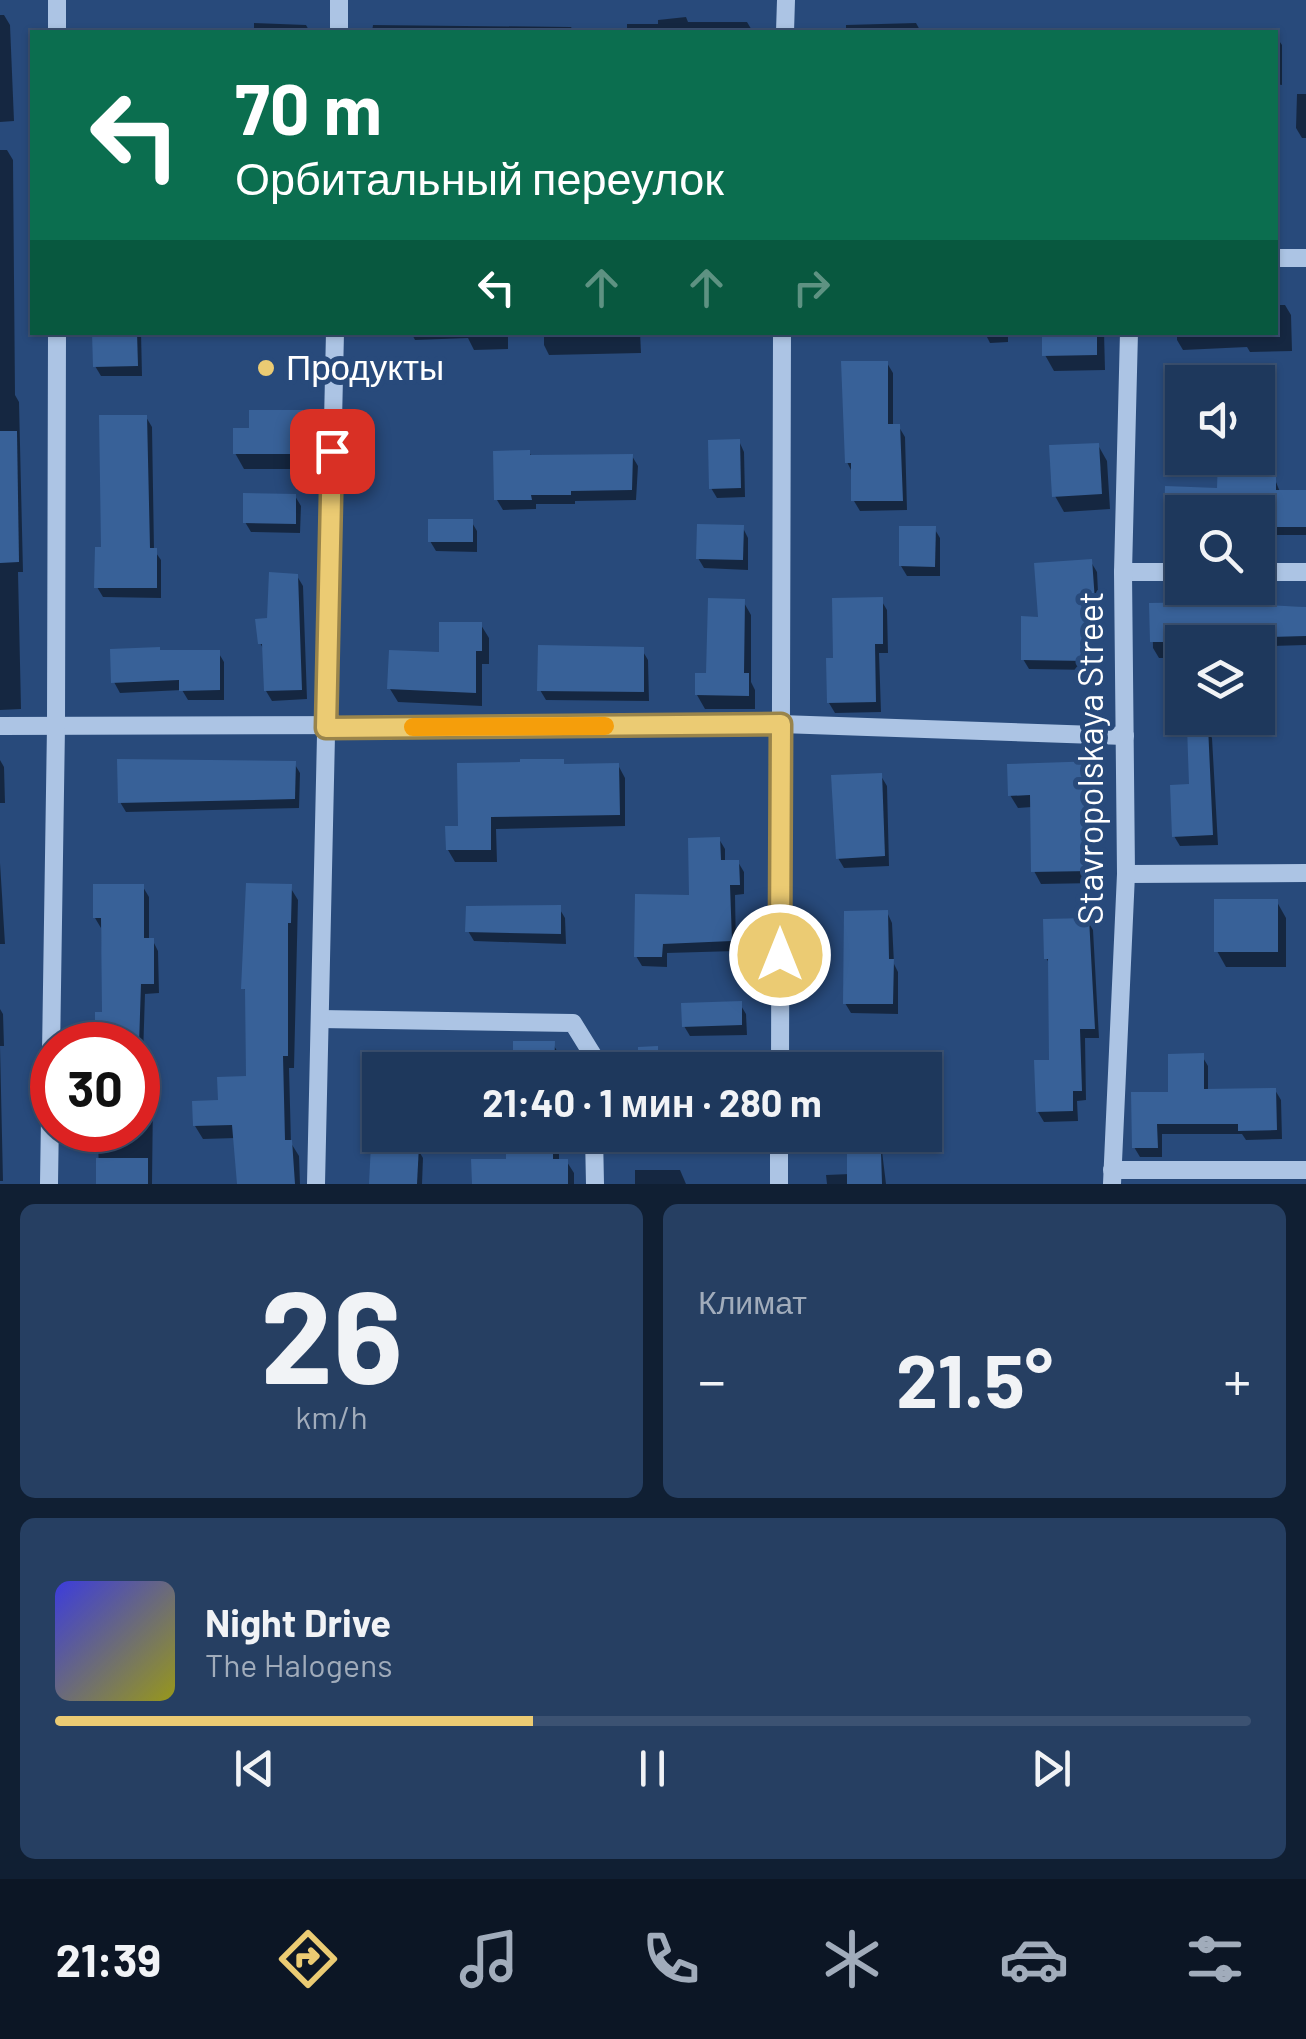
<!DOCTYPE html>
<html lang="ru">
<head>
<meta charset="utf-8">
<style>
  body { margin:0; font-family:Barlow,sans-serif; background:#263f62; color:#f1f3f6; height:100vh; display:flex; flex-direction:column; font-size:38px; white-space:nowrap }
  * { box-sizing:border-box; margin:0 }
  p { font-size:32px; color:#a1acbb }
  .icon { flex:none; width:55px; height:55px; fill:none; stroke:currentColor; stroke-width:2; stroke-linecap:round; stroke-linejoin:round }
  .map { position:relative; height:1184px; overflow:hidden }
  .side { display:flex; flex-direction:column; gap:20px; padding:20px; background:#101f33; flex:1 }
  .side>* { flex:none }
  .banner { position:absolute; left:30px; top:30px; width:1248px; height:305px; border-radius:0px; box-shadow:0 2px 8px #0004,0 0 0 2px #3c5272; background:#0b6e4f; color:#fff; overflow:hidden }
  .controls { position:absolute; left:1165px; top:365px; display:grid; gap:20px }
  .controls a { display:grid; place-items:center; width:110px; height:110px; border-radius:0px; background:#1e385c; box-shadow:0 2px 8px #0004,0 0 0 2px #3c5272; font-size:50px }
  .speed { position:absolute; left:30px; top:1022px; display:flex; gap:20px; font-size:50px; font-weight:700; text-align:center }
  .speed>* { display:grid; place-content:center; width:130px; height:130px; border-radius:50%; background:#1e385c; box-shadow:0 2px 8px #0004,0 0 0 2px #3c5272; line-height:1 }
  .speed .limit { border:15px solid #d22; background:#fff; color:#111 }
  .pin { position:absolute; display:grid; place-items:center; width:85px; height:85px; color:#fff; margin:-42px; border-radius:20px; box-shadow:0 5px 15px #0006 }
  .me { position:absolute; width:110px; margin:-55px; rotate:0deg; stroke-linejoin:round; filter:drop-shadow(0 0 8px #0008) }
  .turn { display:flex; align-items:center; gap:35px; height:210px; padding:0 40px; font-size:45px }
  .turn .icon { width:130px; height:130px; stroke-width:2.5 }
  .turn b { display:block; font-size:70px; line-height:85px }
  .lanes { display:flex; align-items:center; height:95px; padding:0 40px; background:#0003; justify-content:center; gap:50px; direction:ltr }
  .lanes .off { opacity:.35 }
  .big { font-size:75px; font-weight:700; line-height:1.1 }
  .side .widget { flex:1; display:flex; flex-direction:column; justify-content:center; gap:15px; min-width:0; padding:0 35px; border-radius:15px; background:#263f62 }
  .side .dial { align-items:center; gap:0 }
  .dial b { font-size:130px; line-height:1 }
  .song { display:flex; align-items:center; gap:30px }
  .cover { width:120px; height:120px; border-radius:15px; background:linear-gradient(135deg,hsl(240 70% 55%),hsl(60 70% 35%)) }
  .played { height:10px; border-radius:5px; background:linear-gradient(90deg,#ebcb73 40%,#3c5272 40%) }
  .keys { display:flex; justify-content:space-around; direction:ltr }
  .heat { display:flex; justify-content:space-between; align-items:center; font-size:55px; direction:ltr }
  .side .tiles { flex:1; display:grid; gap:20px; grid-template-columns:1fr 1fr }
  .widget:last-child { grid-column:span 2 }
  .trip { position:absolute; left:362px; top:1052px; width:580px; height:100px; border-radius:0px; background:#1e385c; box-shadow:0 2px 8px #0004,0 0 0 2px #3c5272; font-weight:700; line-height:100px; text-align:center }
  .tabs { display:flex; height:160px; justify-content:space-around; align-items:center; background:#0c1625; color:#a1acbb }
  .tabs .icon { width:70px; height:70px }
  .tabs .active { color:#ebcb73 }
  .tabs b { font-size:45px; color:#f1f3f6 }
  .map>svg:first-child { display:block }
</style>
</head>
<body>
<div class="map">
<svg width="1306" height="1184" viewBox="0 0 1306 1184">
  <rect width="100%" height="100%" fill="#284a7b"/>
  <!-- shadow -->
  <g fill="#0007">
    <path d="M0 15H4L10 25 14 121 0 122Z"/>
    <path d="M686 17 688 22H747L753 32H627V24H658V20Z"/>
    <path d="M254 23 306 25 310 32H254Z"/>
    <path d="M916 23 921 32H846V25Z"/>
    <path d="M373 25 571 27 574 32H372Z"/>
    <path d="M1275 35 1282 45V85L1275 84Z"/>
    <path d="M1297 94H1306V138H1302L1296 128Z"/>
    <path d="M0 150H7L13 160 15 395 19 402 23 572H18L21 709 0 710Z"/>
    <path d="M1275 305H1285L1291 315 1292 351 1250 352 1247 347 1183 350 1177 340V332H1275Z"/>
    <path d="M96 332H141L142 376H101L95 366Z"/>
    <path d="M411 332H508V349L474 350 468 338 415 340Z"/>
    <path d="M544 332H640L641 353 549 355 544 345Z"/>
    <path d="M713 332H748V335H714Z"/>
    <path d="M1008 332V342L990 343 985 333Z"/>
    <path d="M1044 332H1104L1105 370 1054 371 1045 355Z"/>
    <path d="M887 363 893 373V427H899L905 437 907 510 860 511 854 501 853 474 847 462Z"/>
    <path d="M301 413 310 429 311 452H299V469H244L235 453 251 430Z"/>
    <path d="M146 417 152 427 154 550 161 560V598L103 597 97 587 104 550Z"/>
    <path d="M739 441 744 452 745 497 717 498 711 488Z"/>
    <path d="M1098 445 1107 461 1110 509 1064 512 1055 496Z"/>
    <path d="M529 452 532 457 632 456 638 466 636 500 575 501V504H536V509L503 510 497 500Z"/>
    <path d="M1220 458H1243L1242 477H1274L1280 492 1306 491V535H1258V512H1182V534H1172L1166 524 1167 489 1220 490Z"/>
    <path d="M295 496 301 506 300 533 251 532 245 522Z"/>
    <path d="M471 521 477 531V552L436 551 430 541Z"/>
    <path d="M743 528 748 538V570L704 568 698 558Z"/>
    <path d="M934 528 940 538V576H907L901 566Z"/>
    <path d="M1091 562 1097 572 1099 611H1094V670L1029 669 1023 659 1041 619Z"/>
    <path d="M297 576 303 586 307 699 272 701 266 691 264 650 260 643 269 620Z"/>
    <path d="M881 600 887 610 888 653H879L881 712 835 713 829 703 835 660Z"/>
    <path d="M743 601 751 615V682L755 690V709H705L697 695Z"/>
    <path d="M1152 605 1306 607V645L1272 646V657H1258V642H1182V658H1159L1153 648Z"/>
    <path d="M481 625 489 638V664H482V706L398 702 390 689Z"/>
    <path d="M642 650 648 660 649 701 546 700 540 690Z"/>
    <path d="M218 652 224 662V700H188L182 690 120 693 114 682 160 653Z"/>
    <path d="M1206 728 1212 738 1218 845 1180 846 1174 836 1191 787Z"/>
    <path d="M0 760 4 767 5 803H0Z"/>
    <path d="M563 762 565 766 618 765 625 778V826L496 829 497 862H455L448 850 460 828Z"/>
    <path d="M294 763 300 773 299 808 126 812 120 802Z"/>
    <path d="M1095 764 1103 776V806H1094L1096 883 1041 884 1034 871 1032 807 1018 808 1010 795Z"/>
    <path d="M881 776 887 786 889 866 844 868 838 858Z"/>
    <path d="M719 839 725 849V863L738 862 744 872V894L735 895 736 951 667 953V967L642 966 636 956 691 897Z"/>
    <path d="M0 863 5 944H0Z"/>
    <path d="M143 887 149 897V941H153L158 951 159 993 145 994 142 1087H147L153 1097 152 1184H99L98 1130H138V1045H97L105 1015 101 928 95 918Z"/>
    <path d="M290 887 298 900 294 1068H289L291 1143 299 1156 300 1184H239L236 1138 203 1139 195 1126 248 1078V995L244 988Z"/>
    <path d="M1277 902 1286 918V967H1226L1217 951Z"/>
    <path d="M559 908 565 918 566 944 474 941 468 931Z"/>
    <path d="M887 912 892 923 894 964 898 972V1014L851 1013 845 1003Z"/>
    <path d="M1087 920 1093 930 1099 1038H1085L1086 1100 1077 1101 1078 1121 1044 1122 1038 1112 1051 1062V966L1046 958Z"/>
    <path d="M740 1004 746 1014 747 1035 690 1036 684 1026Z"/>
    <path d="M0 1009 3 1014 4 1046H0L3 1181H0Z"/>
    <path d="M553 1044 560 1056V1070H515Z"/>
    <path d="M656 1049 662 1066H726L728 1070H641Z"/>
    <path d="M469 1053 478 1070H422L443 1068Z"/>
    <path d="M1202 1056 1208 1066V1092L1275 1090 1281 1100 1282 1139 1246 1140 1242 1134H1162V1157H1140L1134 1147 1170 1094Z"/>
    <path d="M508 1135H559V1162H567L574 1173V1184H474L509 1162Z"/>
    <path d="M829 1135H880L886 1184H827L826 1175 850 1174 849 1139H831Z"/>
    <path d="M417 1148 423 1158 422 1184H372Z"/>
    <path d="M635 1170H680L686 1184H635Z"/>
  </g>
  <!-- building -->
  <g fill="#386198">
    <path d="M92 332H137L138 366 93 367Z"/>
    <path d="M1042 332H1097V355L1042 356Z"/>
    <path d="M841 361H888V424H900L903 501H851V463H845Z"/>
    <path d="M249 410H303V437H292V454H233V428H249Z"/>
    <path d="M99 415H147L150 548H157V588H94L95 547H101Z"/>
    <path d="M0 431H17L19 562 0 563Z"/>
    <path d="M740 439 741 488 709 489 708 440Z"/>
    <path d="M1099 443 1102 494 1052 497 1049 445Z"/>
    <path d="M530 450V455L633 454 632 490 571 491V495H531L532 500H494L493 451Z"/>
    <path d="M1218 458H1238L1237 474 1276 475V490H1306V527H1258V512H1182V525L1164 524 1165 486 1217 488Z"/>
    <path d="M243 493 296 494V524L243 523Z"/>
    <rect x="428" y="519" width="45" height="23"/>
    <path d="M697 524 744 525 743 560 696 559Z"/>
    <path d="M899 526H936L935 567 899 566Z"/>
    <path d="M1092 559 1095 601 1090 602 1089 661 1021 660V616L1038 617 1034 563Z"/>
    <path d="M269 572 298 574 302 690 264 691 262 644H258L255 619 267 618Z"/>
    <path d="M883 597V644H875L876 702 827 703 826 658H833L832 598Z"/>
    <path d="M708 598 745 599 744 673H749V696L695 695V673H706Z"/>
    <path d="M1210 602 1306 607V636L1267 637V642H1150L1149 603Z"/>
    <path d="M439 622H482V651H476V693L387 689 389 650 439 652Z"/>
    <path d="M538 645 644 647V692L537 691Z"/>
    <path d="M160 647V650H220V690L179 691V680L111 683 110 649Z"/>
    <path d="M1187 726H1208L1213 835 1172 837 1170 785 1189 784Z"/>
    <path d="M117 759 296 761 295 799 118 803Z"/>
    <path d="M520 759H564V764L619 763 620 815 491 817V850H446L445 826H458L457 763 520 762Z"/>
    <path d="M1097 761V794H1089L1090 871 1031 872 1030 795 1008 796 1007 764Z"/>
    <path d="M882 773 885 856 836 859 831 775Z"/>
    <path d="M720 837 721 860H739L740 885H730L732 941 663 944 662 957H634L635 894 689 895 688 838Z"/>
    <path d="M246 883 292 884 291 923H288V1056H283L285 1140H292L295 1184H237L232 1125 193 1126 192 1101 218 1100 217 1077 246 1076 245 989H241Z"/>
    <path d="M93 884H144V938H154V984H141L139 1045H95V1012H102L101 918H93Z"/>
    <rect x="1214" y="899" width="64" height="53"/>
    <path d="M561 905V934L465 932 466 906Z"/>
    <path d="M888 910 889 959H894L893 1004H843L844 911Z"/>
    <path d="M1089 918 1095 1029H1080L1082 1091H1073V1111L1036 1112 1034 1060H1049L1048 959H1044L1043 919Z"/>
    <path d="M742 1001V1025L682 1027 681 1003Z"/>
    <path d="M513 1041H555L554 1070H513Z"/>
    <path d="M658 1046V1070H638V1047Z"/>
    <rect x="440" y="1050" width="30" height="20"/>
    <path d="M1204 1053V1089L1276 1088 1277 1130 1238 1131V1124H1157L1158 1148H1132L1131 1092H1168V1054Z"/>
    <path d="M506 1135H553V1159H568V1184H472L471 1159H506Z"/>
    <path d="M371 1144 419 1145 417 1184H369Z"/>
    <path d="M847 1151H881L882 1184H847Z"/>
    <rect x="96" y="1158" width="52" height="26"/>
  </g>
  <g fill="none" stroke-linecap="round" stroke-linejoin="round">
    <!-- minor -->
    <g stroke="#acc4e4" stroke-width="18">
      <path d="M57 32V0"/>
      <path d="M339 32V0"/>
      <path d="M785 32 786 0"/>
      <path d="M1275 258H1306"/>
      <path d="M1123 572H1182"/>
      <path d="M1258 572H1306"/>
      <path d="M0 726 781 724 1125 736"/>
      <path d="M1126 874 1306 873"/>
      <path d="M320 1019 573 1023 594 1057V1070"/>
      <path d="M780 1070 782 332"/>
      <path d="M594 1135 595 1184"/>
      <path d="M1112 1170H1306"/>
      <path d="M49 1184 56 726 57 332"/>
      <path d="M316 1184 335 332"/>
      <path d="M779 1184V1135"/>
      <path d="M1112 1184 1126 874 1123 572 1129 332"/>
    </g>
  </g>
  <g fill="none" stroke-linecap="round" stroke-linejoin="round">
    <defs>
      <path id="route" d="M332 451 326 728 781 724 780 955"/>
    </defs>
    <!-- route casing -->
    <use href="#route" stroke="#99844b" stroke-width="25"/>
    <!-- route -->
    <use href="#route" stroke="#ebcb73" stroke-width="18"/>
    <!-- slow -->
    <path stroke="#f59e0b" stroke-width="18" d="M413 727 605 726"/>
  </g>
  <!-- markers -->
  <circle fill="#ebcb73" stroke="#284a7b" stroke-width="4" cx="266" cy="368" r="10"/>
  <g text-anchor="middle" stroke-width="10" stroke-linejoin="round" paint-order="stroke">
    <!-- poi labels -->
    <g font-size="35" fill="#fff" stroke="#284a7b" text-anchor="start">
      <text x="286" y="380">Продукты</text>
    </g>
    <!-- street labels -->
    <g font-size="35" fill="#fff" stroke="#284a7b">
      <text transform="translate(1091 758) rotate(-90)" y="12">Stavropolskaya Street</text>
    </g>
  </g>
</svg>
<div class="controls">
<a><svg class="icon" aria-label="sound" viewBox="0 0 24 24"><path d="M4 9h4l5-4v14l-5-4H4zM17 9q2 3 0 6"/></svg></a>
<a><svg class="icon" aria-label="search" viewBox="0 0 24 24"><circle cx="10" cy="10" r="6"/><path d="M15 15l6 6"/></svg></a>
<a><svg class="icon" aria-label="layers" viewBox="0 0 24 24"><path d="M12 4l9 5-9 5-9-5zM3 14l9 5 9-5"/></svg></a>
</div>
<div class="speed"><div class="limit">30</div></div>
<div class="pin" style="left:332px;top:451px;background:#d93025"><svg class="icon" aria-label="arrive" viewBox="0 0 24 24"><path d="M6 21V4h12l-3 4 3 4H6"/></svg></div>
<svg class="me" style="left:780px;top:955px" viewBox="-20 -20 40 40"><circle r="17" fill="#ebcb73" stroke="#fff" stroke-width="3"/><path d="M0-11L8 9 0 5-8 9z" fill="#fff"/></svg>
<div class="trip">21:40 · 1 мин · 280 m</div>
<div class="banner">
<div class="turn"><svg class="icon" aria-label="left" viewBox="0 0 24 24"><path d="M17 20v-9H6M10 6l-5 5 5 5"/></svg><div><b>70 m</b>Орбитальный переулок</div></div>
<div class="lanes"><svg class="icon" aria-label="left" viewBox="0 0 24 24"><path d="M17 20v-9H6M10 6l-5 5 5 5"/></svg><svg class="icon off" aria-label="ahead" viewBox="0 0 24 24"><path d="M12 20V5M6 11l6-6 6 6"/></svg><svg class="icon off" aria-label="ahead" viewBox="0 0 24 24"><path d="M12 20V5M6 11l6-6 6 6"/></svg><svg class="icon off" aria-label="right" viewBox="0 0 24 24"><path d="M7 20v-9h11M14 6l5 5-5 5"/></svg></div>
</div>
</div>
<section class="side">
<div class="tiles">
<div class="widget dial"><b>26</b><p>km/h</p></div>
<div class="widget"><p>Климат</p>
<div class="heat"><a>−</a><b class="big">21.5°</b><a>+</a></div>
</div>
<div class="widget">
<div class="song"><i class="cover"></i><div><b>Night Drive</b><p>The Halogens</p></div></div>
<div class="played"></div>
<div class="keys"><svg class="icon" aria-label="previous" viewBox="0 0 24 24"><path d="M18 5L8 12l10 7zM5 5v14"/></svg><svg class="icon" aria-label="pause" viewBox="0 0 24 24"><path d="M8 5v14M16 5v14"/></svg><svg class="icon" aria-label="next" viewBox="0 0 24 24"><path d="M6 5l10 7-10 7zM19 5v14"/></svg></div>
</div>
</div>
</section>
<nav class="tabs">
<b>21:39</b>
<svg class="icon active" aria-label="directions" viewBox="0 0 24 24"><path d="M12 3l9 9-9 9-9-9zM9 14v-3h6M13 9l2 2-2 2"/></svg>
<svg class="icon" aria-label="music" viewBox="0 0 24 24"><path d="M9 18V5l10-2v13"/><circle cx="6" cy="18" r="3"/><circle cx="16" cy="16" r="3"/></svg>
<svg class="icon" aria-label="phone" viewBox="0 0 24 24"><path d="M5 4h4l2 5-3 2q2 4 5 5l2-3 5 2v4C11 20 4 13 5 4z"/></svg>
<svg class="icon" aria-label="climate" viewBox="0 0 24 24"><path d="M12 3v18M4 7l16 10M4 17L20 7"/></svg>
<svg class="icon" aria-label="car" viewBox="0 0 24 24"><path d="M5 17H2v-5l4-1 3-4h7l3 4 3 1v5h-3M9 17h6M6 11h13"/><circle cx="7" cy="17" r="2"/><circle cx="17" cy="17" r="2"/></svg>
<svg class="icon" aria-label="filters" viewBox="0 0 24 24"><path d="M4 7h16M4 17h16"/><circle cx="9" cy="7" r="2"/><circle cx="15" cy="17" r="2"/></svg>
</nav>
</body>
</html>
